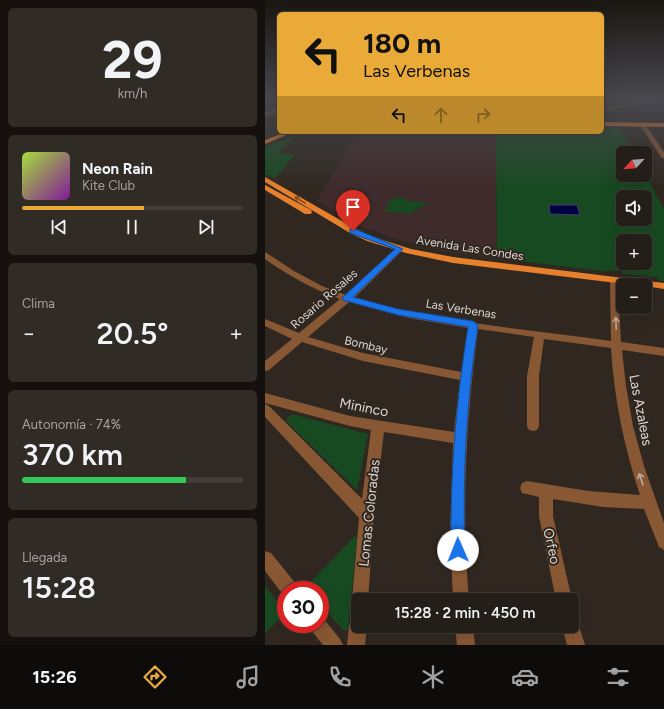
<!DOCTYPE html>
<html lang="es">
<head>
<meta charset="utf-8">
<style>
  body { margin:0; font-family:Figtree,sans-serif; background:#302b25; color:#f1f3f6; height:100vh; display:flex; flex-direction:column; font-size:15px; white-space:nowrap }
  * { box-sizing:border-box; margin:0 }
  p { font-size:13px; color:#a3a2a2 }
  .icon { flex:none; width:22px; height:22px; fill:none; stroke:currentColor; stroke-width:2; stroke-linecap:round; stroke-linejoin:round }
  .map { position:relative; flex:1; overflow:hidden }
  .details { display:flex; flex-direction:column; gap:8px; padding:8px; background:#14100d; width:265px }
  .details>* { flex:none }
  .guide { position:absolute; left:12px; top:12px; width:327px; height:122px; border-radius:6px; box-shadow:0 4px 16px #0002,0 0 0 1px #413c37; background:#eaaa38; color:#111; overflow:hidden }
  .needle { width:26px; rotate:244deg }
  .tools { position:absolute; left:351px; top:146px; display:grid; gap:8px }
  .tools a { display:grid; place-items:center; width:36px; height:36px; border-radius:6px; background:#241e18; box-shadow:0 4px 16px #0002,0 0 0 1px #413c37; font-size:20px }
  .speed { position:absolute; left:12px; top:581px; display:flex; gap:8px; font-size:20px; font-weight:700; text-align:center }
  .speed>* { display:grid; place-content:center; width:52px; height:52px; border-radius:50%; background:#241e18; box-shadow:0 4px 16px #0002,0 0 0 1px #413c37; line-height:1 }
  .speed .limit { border:6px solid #d22; background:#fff; color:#111 }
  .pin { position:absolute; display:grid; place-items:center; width:34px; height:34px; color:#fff; margin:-41px -17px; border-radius:50% 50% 50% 0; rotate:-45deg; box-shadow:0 0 4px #0007 }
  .pin .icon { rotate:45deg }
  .me { position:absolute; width:44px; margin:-22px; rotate:359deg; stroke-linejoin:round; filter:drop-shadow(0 0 3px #0008) }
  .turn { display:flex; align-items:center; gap:14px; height:84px; padding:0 20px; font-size:18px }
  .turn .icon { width:52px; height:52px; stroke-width:2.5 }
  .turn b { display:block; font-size:28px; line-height:34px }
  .lanes { display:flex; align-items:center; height:38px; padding:0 20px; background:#0003; justify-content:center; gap:20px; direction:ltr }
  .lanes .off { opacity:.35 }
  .big { font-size:30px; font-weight:600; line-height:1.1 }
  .details .widget { flex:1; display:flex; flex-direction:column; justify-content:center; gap:6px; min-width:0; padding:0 14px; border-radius:6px; background:#302b25 }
  .details .dial { align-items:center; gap:0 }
  .dial b { font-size:52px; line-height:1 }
  .song { display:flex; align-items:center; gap:12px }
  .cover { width:48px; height:48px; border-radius:6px; background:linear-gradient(135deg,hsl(80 70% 55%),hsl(290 70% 35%)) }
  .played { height:4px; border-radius:2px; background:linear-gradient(90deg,#eaaa38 55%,#413c37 55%) }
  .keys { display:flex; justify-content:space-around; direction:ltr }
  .heat { display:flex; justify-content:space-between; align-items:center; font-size:22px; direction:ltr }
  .charge { height:6px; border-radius:3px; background:linear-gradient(90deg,#34c759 74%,#413c37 0) }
  .trip { position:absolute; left:86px; top:593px; width:228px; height:40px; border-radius:6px; background:#241e18; box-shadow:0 4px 16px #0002,0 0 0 1px #413c37; font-weight:600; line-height:40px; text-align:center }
  .dock { display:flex; height:64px; justify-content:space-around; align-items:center; background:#0e0c0a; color:#a3a2a2 }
  .dock .icon { width:28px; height:28px }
  .dock .current { color:#eaaa38 }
  .dock b { font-size:18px; color:#f1f3f6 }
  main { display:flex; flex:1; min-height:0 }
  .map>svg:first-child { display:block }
</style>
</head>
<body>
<main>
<section class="details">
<div class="widget dial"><b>29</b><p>km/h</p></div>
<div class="widget">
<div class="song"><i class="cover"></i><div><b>Neon Rain</b><p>Kite Club</p></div></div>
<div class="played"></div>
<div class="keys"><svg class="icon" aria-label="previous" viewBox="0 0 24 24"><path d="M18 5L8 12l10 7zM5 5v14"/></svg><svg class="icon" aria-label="pause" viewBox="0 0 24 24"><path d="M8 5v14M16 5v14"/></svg><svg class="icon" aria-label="next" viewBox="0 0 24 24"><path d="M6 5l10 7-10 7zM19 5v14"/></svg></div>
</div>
<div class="widget"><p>Clima</p>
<div class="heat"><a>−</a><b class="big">20.5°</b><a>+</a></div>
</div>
<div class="widget"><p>Autonomía · 74%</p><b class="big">370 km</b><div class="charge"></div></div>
<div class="widget"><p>Llegada</p><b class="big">15:28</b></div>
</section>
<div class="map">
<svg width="399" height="645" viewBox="0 0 399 645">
  <rect width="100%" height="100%" fill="#302820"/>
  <!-- medical -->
  <path fill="#3f2b2b" d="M92 132H231L232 258 184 252 134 240 98 227 52 201Z"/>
  <!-- green -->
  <g fill="#184a21" fill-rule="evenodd">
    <path d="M337 127 355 128 369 153H358V175L380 174 399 209V281L392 280 393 277 358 274 357 271 344 270V272L232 258 231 132H337ZM358 197H380V219H358ZM358 241H380V263H358Z"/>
    <path d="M31 136 12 153 30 155 10 178 0 174V147Z"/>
    <path d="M136 197 140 198V201L163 202 147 213 120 212 125 200Z"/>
    <path d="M26 414 103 434 92 490 21 421Z"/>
    <path d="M90 536 92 538 83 630H78L55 604V590H43L41 587Z"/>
    <path d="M0 586 21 613 0 633Z"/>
  </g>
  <!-- water -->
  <path fill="#000041" stroke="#42406c" d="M284 205H312L315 215 285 214Z"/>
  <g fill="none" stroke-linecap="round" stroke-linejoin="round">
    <!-- minor -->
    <g fill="#885734" fill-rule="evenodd">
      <path d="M396 98H399V100L337 111V109Z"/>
      <path d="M14 108V111L0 116V112Z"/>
      <path d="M376 124H380L399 152V159L396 157 375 125Z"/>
      <path d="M132 247H138L139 249 89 298C172 322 260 329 346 341L345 280 346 278H352L356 342 399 348V356L357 350 361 386 368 426 379 466 399 523V550L394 547 379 509 338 507 288 499V516L307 600H291L274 516V497L257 493 255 488 257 483 262 481 323 491 375 495C359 447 349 398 346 348L279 339 274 376V426L272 430 268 431 264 430 262 426V376L269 337 213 329C201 420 196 509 204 600H188L185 531 188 443 119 432 109 515 103 600H93V607L89 606 87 600 94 518 0 417V404L4 406 97 499 106 430 85 426 0 403V393L85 416 189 432 195 380 98 361 37 342 4 370 0 371V361L27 339 0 326V319L34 333 75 299C48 289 24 276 0 259V252L29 271 57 286 81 295ZM84 302 144 318 203 328 196 372 98 353 43 337Z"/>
      <path d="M0 551 6 553 31 584 33 590H21V596H19L0 571Z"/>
      <path d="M55 617 58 618 75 639 78 645H58L46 630 43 624H55Z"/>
      <path d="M93 617V626H102L100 645H82L84 626 87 620Z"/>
      <path d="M307 618 312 620 320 645H302L297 626H307Z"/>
      <path d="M190 626H208L210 645H192Z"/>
    </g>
    <!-- major -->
    <g fill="#e6802d" fill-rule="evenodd">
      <path d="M337 122 399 123V127L337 126Z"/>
      <path d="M21 132H29L0 144V140Z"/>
      <path d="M0 177 91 229 108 237 146 249 188 257 399 283V289L380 286V285H368L188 263 141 253 102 241 85 233 0 182Z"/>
      <path d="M0 185 46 210 47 212 46 214H40L0 190Z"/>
    </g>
  </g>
  <!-- one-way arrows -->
  <defs><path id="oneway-shaft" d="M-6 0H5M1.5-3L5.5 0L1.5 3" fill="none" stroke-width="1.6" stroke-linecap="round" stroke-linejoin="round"/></defs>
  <use stroke="#794b25" href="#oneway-shaft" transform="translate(35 200) rotate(-148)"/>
  <g stroke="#bfaa9a">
    <use href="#oneway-shaft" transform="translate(351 323) rotate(-92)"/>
    <use href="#oneway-shaft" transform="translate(376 479) rotate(-108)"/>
  </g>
  <!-- sky -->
  <linearGradient id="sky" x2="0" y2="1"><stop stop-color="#1a1612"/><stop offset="0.52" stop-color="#48484e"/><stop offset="1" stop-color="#48484e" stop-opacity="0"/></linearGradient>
  <rect width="399" height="188" fill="url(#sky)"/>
  <!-- route -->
  <path fill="#1a73e8" stroke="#114b97" d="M85 229H90L138 249 88 297 133 309 208 321 213 325C202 400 197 474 200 550L198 555 193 557 188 555 186 550C185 475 191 401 203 327L133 315 78 300 77 298 78 297 130 249 85 233Z"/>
  <g text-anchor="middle" stroke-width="4" stroke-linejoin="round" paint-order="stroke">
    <!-- street labels -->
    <g font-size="12" fill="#dcd6d1" stroke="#302820">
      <text transform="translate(205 248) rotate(9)" y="4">Avenida Las Condes</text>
      <text transform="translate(59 299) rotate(-41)" y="4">Rosario Rosales</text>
      <text transform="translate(196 309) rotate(9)" y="4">Las Verbenas</text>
      <text transform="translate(101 345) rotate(13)" y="4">Bombay</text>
    </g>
    <!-- near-street labels -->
    <g font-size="14" fill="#dcd6d1" stroke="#302820">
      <text transform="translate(99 407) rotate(11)" y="5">Mininco</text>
      <text transform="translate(376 410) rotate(79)" y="5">Las Azaleas</text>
      <text transform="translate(104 513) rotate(-84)" y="5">Lomas Coloradas</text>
      <text transform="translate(287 546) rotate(78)" y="5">Orfeo</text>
    </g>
  </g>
</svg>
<div class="tools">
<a><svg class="needle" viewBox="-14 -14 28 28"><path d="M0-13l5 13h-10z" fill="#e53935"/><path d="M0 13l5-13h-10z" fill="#a3a2a2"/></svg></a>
<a><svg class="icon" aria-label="sound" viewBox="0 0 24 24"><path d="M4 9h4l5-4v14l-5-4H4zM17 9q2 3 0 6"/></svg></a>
<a>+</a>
<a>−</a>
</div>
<div class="speed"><div class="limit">30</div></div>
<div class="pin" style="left:88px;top:231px;background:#d93025"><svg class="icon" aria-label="arrive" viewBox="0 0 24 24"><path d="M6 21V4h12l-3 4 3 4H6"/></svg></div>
<svg class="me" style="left:193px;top:550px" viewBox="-20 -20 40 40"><circle r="19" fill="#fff"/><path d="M0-13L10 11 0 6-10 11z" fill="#1a73e8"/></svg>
<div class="trip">15:28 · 2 min · 450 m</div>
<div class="guide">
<div class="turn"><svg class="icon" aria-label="left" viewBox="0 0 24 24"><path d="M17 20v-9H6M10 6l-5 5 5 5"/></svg><div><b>180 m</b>Las Verbenas</div></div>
<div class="lanes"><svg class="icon" aria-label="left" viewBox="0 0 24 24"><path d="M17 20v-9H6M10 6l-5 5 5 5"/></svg><svg class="icon off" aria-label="ahead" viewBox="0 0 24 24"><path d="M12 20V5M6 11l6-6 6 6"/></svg><svg class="icon off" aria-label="right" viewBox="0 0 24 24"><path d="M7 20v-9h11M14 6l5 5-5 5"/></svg></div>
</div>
</div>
</main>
<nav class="dock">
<b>15:26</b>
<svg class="icon current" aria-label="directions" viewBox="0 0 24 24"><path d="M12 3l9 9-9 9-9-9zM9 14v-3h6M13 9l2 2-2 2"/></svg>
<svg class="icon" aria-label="music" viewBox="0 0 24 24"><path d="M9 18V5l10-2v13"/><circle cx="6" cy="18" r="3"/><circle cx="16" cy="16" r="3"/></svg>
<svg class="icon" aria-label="phone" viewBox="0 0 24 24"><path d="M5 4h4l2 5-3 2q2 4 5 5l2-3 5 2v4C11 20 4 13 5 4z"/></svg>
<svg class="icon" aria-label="climate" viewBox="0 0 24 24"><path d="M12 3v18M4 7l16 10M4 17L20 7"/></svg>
<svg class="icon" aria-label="car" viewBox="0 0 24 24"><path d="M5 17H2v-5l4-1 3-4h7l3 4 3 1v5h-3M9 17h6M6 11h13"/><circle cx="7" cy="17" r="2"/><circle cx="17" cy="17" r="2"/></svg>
<svg class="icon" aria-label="filters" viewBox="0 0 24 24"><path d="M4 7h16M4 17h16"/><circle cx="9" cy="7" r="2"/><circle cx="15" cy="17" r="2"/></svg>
</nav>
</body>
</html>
